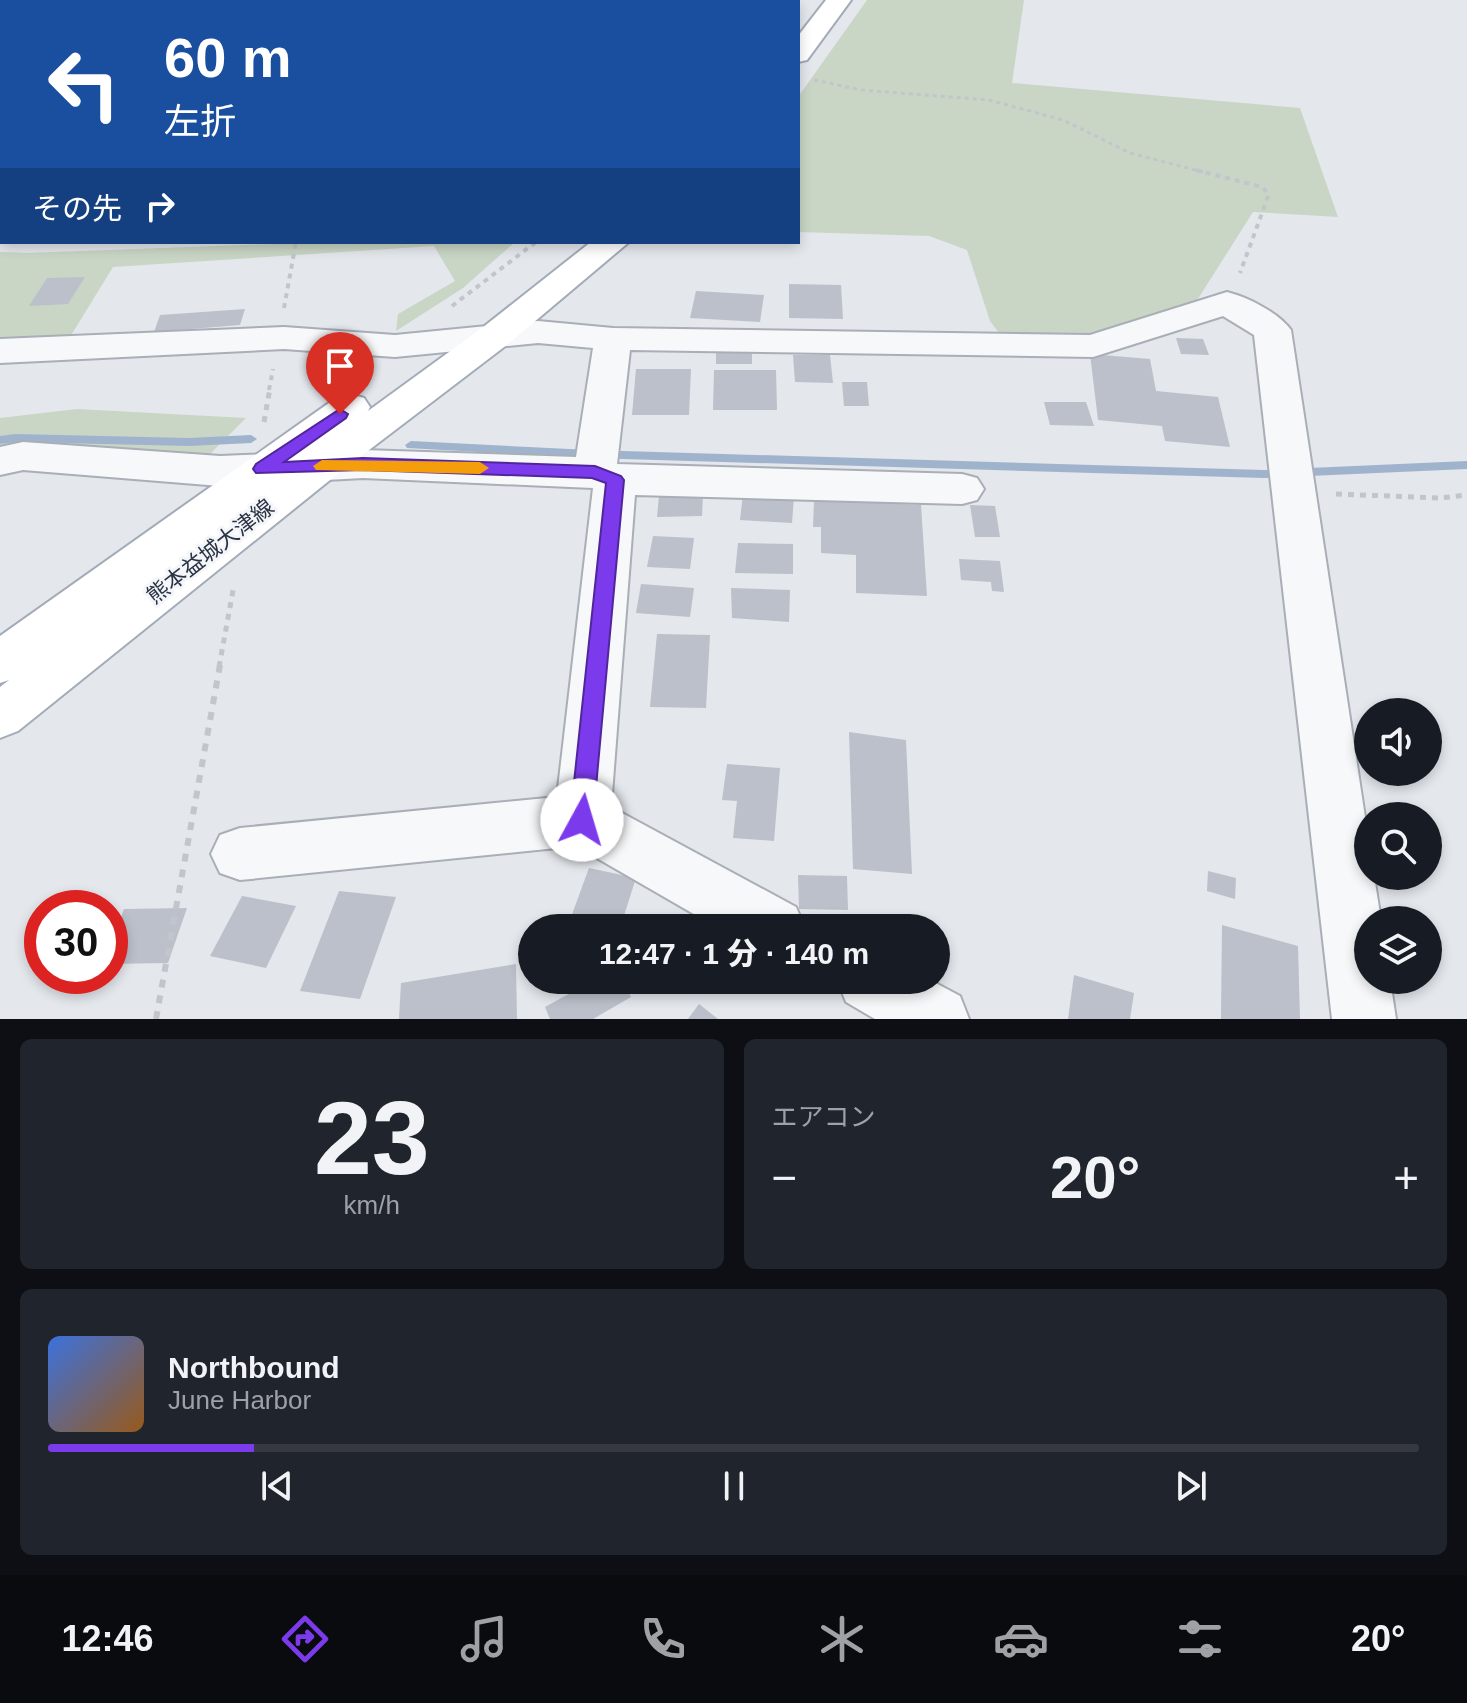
<!DOCTYPE html>
<html lang="ja">
<head>
<meta charset="utf-8">
<style>
  body { margin:0; font-family:Arial,"Noto Sans JP",sans-serif; background:#20242c; color:#f1f3f6; height:100vh; display:flex; flex-direction:column; font-size:30px; white-space:nowrap }
  * { box-sizing:border-box; margin:0 }
  p { font-size:26px; color:#9ea1a6 }
  .icon { flex:none; width:44px; height:44px; fill:none; stroke:currentColor; stroke-width:2; stroke-linecap:round; stroke-linejoin:round }
  .map { position:relative; height:1019px; overflow:hidden }
  .sheet { display:flex; flex-direction:column; gap:20px; padding:20px; background:#0d0f14; flex:1 }
  .sheet>* { flex:none }
  .hud { position:absolute; left:0px; top:0px; width:800px; height:244px; box-shadow:0 4px 12px #0003; background:#1a4fa0; color:#fff; overflow:hidden }
  .controls { position:absolute; left:1354px; top:698px; display:grid; gap:16px }
  .controls a { display:grid; place-items:center; width:88px; height:88px; border-radius:50%; background:#171b24; box-shadow:0 4px 12px #0003; font-size:40px }
  .speed { position:absolute; left:24px; top:890px; display:flex; gap:16px; font-size:40px; font-weight:700; text-align:center }
  .speed>* { display:grid; place-content:center; width:104px; height:104px; border-radius:50%; background:#171b24; box-shadow:0 4px 12px #0003; line-height:1 }
  .speed .limit { border:12px solid #d22; background:#fff; color:#111 }
  .pin { position:absolute; display:grid; place-items:center; width:68px; height:68px; color:#fff; margin:-82px -34px; border-radius:50% 50% 50% 0; rotate:-45deg; box-shadow:0 0 8px #0007 }
  .pin .icon { rotate:45deg }
  .me { position:absolute; width:88px; margin:-44px; rotate:6deg; stroke-linejoin:round; filter:drop-shadow(0 0 6px #0008) }
  .turn { display:flex; align-items:center; gap:28px; height:168px; padding:0 32px; font-size:36px }
  .turn .icon { width:104px; height:104px; stroke-width:2.5 }
  .turn b { display:block; font-size:56px; line-height:68px }
  .then { display:flex; align-items:center; height:76px; padding:0 32px; background:#0003; gap:16px; font-size:30px }
  .big { font-size:60px; font-weight:800; line-height:1.1 }
  .sheet .card { flex:1; display:flex; flex-direction:column; justify-content:center; gap:12px; min-width:0; padding:0 28px; border-radius:12px; background:#20242c }
  .sheet .dial { align-items:center; gap:0 }
  .dial b { font-size:104px; line-height:1 }
  .song { display:flex; align-items:center; gap:24px }
  .cover { width:96px; height:96px; border-radius:12px; background:linear-gradient(135deg,hsl(220 70% 55%),hsl(30 70% 35%)) }
  .played { height:8px; border-radius:4px; background:linear-gradient(90deg,#7c3aed 15%,#363941 15%) }
  .keys { display:flex; justify-content:space-around; direction:ltr }
  .heat { display:flex; justify-content:space-between; align-items:center; font-size:44px; direction:ltr }
  .sheet .tiles { flex:1; display:grid; gap:20px; grid-template-columns:1fr 1fr }
  .card:last-child { grid-column:span 2 }
  .trip { position:absolute; left:518px; top:914px; width:432px; height:80px; border-radius:40px; background:#171b24; box-shadow:0 4px 12px #0003; font-weight:800; line-height:80px; text-align:center }
  .tab-bar { display:flex; height:128px; justify-content:space-around; align-items:center; background:#090b0e; color:#9ea1a6 }
  .tab-bar .icon { width:56px; height:56px }
  .tab-bar .active { color:#7c3aed }
  .tab-bar b { font-size:36px; color:#f1f3f6 }
  .map>svg:first-child { display:block }
</style>
</head>
<body>
<div class="map">
<svg width="1467" height="1019" viewBox="0 0 1467 1019">
  <rect width="100%" height="100%" fill="#e4e7ec"/>
  <!-- green -->
  <g fill="#c9d6c5">
    <path d="M352 0H769L767 2Z"/>
    <path d="M867 0H1024L1012 83 1300 108 1338 217 1253 212 1196 302 1091 337H1002L990 321 967 250 929 236 798 232V97Z"/>
    <path d="M326 242H515L463 288 396 331 398 314 455 281 434 246 113 267 70 337 0 341V252L27 253Z"/>
    <path d="M77 409 246 418 206 458 0 450V418Z"/>
  </g>
  <g fill="none" stroke-linecap="round" stroke-linejoin="round">
    <!-- stream -->
    <g fill="#9fb4cc" fill-rule="evenodd">
      <path d="M15 434 189 438 251 435 257 439 251 443 189 446 15 442 0 444V436Z"/>
      <path d="M411 441 590 450 1264 470 1467 461V469L1264 478 590 458 407 448 405 445Z"/>
    </g>
  </g>
  <!-- building -->
  <g fill="#bbc0ca">
    <path d="M85 277 68 304 29 306 47 278Z"/>
    <path d="M789 284 841 285 843 319 789 318Z"/>
    <path d="M696 291 764 295 760 322 690 318Z"/>
    <path d="M245 309 240 325 154 332 160 315Z"/>
    <path d="M1176 338 1203 339 1209 355 1181 354Z"/>
    <rect x="716" y="350" width="36" height="14"/>
    <path d="M1090 354 1150 359 1156 391 1218 397 1230 447 1165 441 1162 426 1098 420Z"/>
    <path d="M793 355H830L833 383 795 382Z"/>
    <path d="M636 369H691L689 415H632Z"/>
    <path d="M714 370H776L777 410H713Z"/>
    <path d="M842 382H867L869 406H844Z"/>
    <path d="M1044 402H1086L1094 426 1050 425Z"/>
    <path d="M824 489 881 492V503L921 505 927 596 856 593V555L821 553V527H813L814 501 824 502Z"/>
    <path d="M703 494 702 516 657 517 659 495Z"/>
    <path d="M743 494 794 497 792 523 740 520Z"/>
    <path d="M970 505 995 506 1000 537H975Z"/>
    <path d="M653 536 694 538 690 569 647 567Z"/>
    <path d="M738 543 793 544V574L735 573Z"/>
    <path d="M959 559 1000 561 1004 592 992 591 991 582 961 580Z"/>
    <path d="M641 584 694 588 690 617 636 613Z"/>
    <path d="M731 588 790 590 789 622 732 618Z"/>
    <path d="M657 634 710 635 706 708 650 707Z"/>
    <path d="M849 732 906 740 912 874 853 869Z"/>
    <path d="M727 764 780 768 774 841 733 838 737 801 722 800Z"/>
    <path d="M589 868 636 878 620 928H567Z"/>
    <path d="M1208 871 1236 878 1235 899 1207 891Z"/>
    <path d="M798 875 847 876 848 910 799 909Z"/>
    <path d="M339 891 396 897 360 999 300 991Z"/>
    <path d="M242 896 296 906 266 968 210 956Z"/>
    <path d="M187 908 168 963 110 964V946L124 909Z"/>
    <path d="M1222 925 1298 946 1300 1019H1221Z"/>
    <path d="M516 964 517 1019H399L401 983Z"/>
    <path d="M1074 975 1134 993 1130 1019H1068Z"/>
    <path d="M594 980H623L631 997 593 1019H550L545 1007Z"/>
    <path d="M699 1004 718 1019H688Z"/>
  </g>
  <g fill="none" stroke-linecap="round" stroke-linejoin="round">
    <defs>
      <g id="minor">
        <path d="M342 0H372L341 2Z"/>
        <rect x="0" y="39" width="2" height="16"/>
        <path d="M1227 292C1247 297 1278 312 1291 330L1368 837V876H1374L1381 920H1368V980H1390L1396 1019H1332L1254 335 1223 316 1093 357 630 350 617 464 962 474 977 478 984 489 977 500 962 504 635 495 611 807 796 907 805 928H718L576 846 240 880 220 873 211 854 220 835 240 828 557 797 593 488 363 478 220 486 23 470 0 475V447L23 442 220 456 363 450 576 457 593 348 538 343 395 357 284 349 0 363V339L284 327 395 335 538 321 613 328 1090 335Z"/>
        <path d="M837 980H930L960 996 969 1019H875L846 1002Z"/>
      </g>
      <g id="major">
        <path d="M826 0H851L807 60 798 62V36Z"/>
        <path d="M591 242H629L508 344 335 476 18 731 0 738V687L9 680 0 683V636L336 398 350 394 364 398 370 407 368 411 482 328Z"/>
      </g>
    </defs>
    <!-- minor casing -->
    <use href="#minor" stroke="#a9aeb7" stroke-width="4"/>
    <!-- major casing -->
    <use href="#major" stroke="#a3abb8" stroke-width="4"/>
    <!-- path-far3 -->
    <path stroke="#c2c5cb" stroke-width="3" stroke-dasharray="4 4" stroke-linecap="butt" d="M814 80 861 90 989 100 1063 120 1130 153 1203 172"/>
    <!-- path-far2 -->
    <g stroke="#c2c5cb" stroke-width="4" stroke-dasharray="5 5" stroke-linecap="butt">
      <path d="M1196 170 1262 187 1269 194 1240 273"/>
      <path d="M452 306 536 242"/>
      <path d="M284 308 296 242"/>
      <path d="M269 390 273 369"/>
    </g>
    <!-- path-far1 -->
    <g stroke="#c2c5cb" stroke-width="5" stroke-dasharray="6 6" stroke-linecap="butt">
      <path d="M264 422 270 388"/>
      <path d="M1336 494 1440 498 1467 495"/>
      <path d="M219 667 234 585"/>
    </g>
    <!-- path -->
    <path stroke="#c2c5cb" stroke-width="6" stroke-dasharray="8 8" stroke-linecap="butt" d="M156 1019 220 665"/>
    <!-- minor -->
    <use href="#minor" fill="#f7f8fa" fill-rule="evenodd"/>
    <!-- major -->
    <use href="#major" fill="#fff" fill-rule="evenodd"/>
  </g>
  <!-- route -->
  <path fill="#7c3aed" stroke="#51269a" stroke-width="2" d="M340 409 348 414 346 418 284 462 363 458 595 466 621 476 624 480 593 820 590 827 582 830 574 827 570 820 606 483 592 478 363 470 256 473 253 469 256 464Z"/>
  <!-- slow -->
  <path fill="#f59e0b" d="M322 460 480 462 489 468 480 474 316 470 313 466Z"/>
  <g text-anchor="middle" stroke-width="6" stroke-linejoin="round" paint-order="stroke">
    <!-- street labels -->
    <g font-size="22" fill="#2b3445" stroke="#f4f6f9">
      <text transform="translate(210 551) rotate(-38)" y="8">熊本益城大津線</text>
    </g>
  </g>
</svg>
<div class="controls">
<a><svg class="icon" aria-label="sound" viewBox="0 0 24 24"><path d="M4 9h4l5-4v14l-5-4H4zM17 9q2 3 0 6"/></svg></a>
<a><svg class="icon" aria-label="search" viewBox="0 0 24 24"><circle cx="10" cy="10" r="6"/><path d="M15 15l6 6"/></svg></a>
<a><svg class="icon" aria-label="layers" viewBox="0 0 24 24"><path d="M12 4l9 5-9 5-9-5zM3 14l9 5 9-5"/></svg></a>
</div>
<div class="speed"><div class="limit">30</div></div>
<div class="pin" style="left:340px;top:414px;background:#d93025"><svg class="icon" aria-label="arrive" viewBox="0 0 24 24"><path d="M6 21V4h12l-3 4 3 4H6"/></svg></div>
<svg class="me" style="left:582px;top:820px" viewBox="-20 -20 40 40"><circle r="19" fill="#fff"/><path d="M0-13L10 11 0 6-10 11z" fill="#7c3aed"/></svg>
<div class="trip">12:47 · 1 分 · 140 m</div>
<div class="hud">
<div class="turn"><svg class="icon" aria-label="left" viewBox="0 0 24 24"><path d="M17 20v-9H6M10 6l-5 5 5 5"/></svg><div><b>60 m</b>左折</div></div>
<div class="then">その先<svg class="icon" aria-label="right" viewBox="0 0 24 24"><path d="M7 20v-9h11M14 6l5 5-5 5"/></svg></div>
</div>
</div>
<section class="sheet">
<div class="tiles">
<div class="card dial"><b>23</b><p>km/h</p></div>
<div class="card"><p>エアコン</p>
<div class="heat"><a>−</a><b class="big">20°</b><a>+</a></div>
</div>
<div class="card">
<div class="song"><i class="cover"></i><div><b>Northbound</b><p>June Harbor</p></div></div>
<div class="played"></div>
<div class="keys"><svg class="icon" aria-label="previous" viewBox="0 0 24 24"><path d="M18 5L8 12l10 7zM5 5v14"/></svg><svg class="icon" aria-label="pause" viewBox="0 0 24 24"><path d="M8 5v14M16 5v14"/></svg><svg class="icon" aria-label="next" viewBox="0 0 24 24"><path d="M6 5l10 7-10 7zM19 5v14"/></svg></div>
</div>
</div>
</section>
<nav class="tab-bar">
<b>12:46</b>
<svg class="icon active" aria-label="directions" viewBox="0 0 24 24"><path d="M12 3l9 9-9 9-9-9zM9 14v-3h6M13 9l2 2-2 2"/></svg>
<svg class="icon" aria-label="music" viewBox="0 0 24 24"><path d="M9 18V5l10-2v13"/><circle cx="6" cy="18" r="3"/><circle cx="16" cy="16" r="3"/></svg>
<svg class="icon" aria-label="phone" viewBox="0 0 24 24"><path d="M5 4h4l2 5-3 2q2 4 5 5l2-3 5 2v4C11 20 4 13 5 4z"/></svg>
<svg class="icon" aria-label="climate" viewBox="0 0 24 24"><path d="M12 3v18M4 7l16 10M4 17L20 7"/></svg>
<svg class="icon" aria-label="car" viewBox="0 0 24 24"><path d="M5 17H2v-5l4-1 3-4h7l3 4 3 1v5h-3M9 17h6M6 11h13"/><circle cx="7" cy="17" r="2"/><circle cx="17" cy="17" r="2"/></svg>
<svg class="icon" aria-label="filters" viewBox="0 0 24 24"><path d="M4 7h16M4 17h16"/><circle cx="9" cy="7" r="2"/><circle cx="15" cy="17" r="2"/></svg>
<b>20°</b>
</nav>
</body>
</html>
